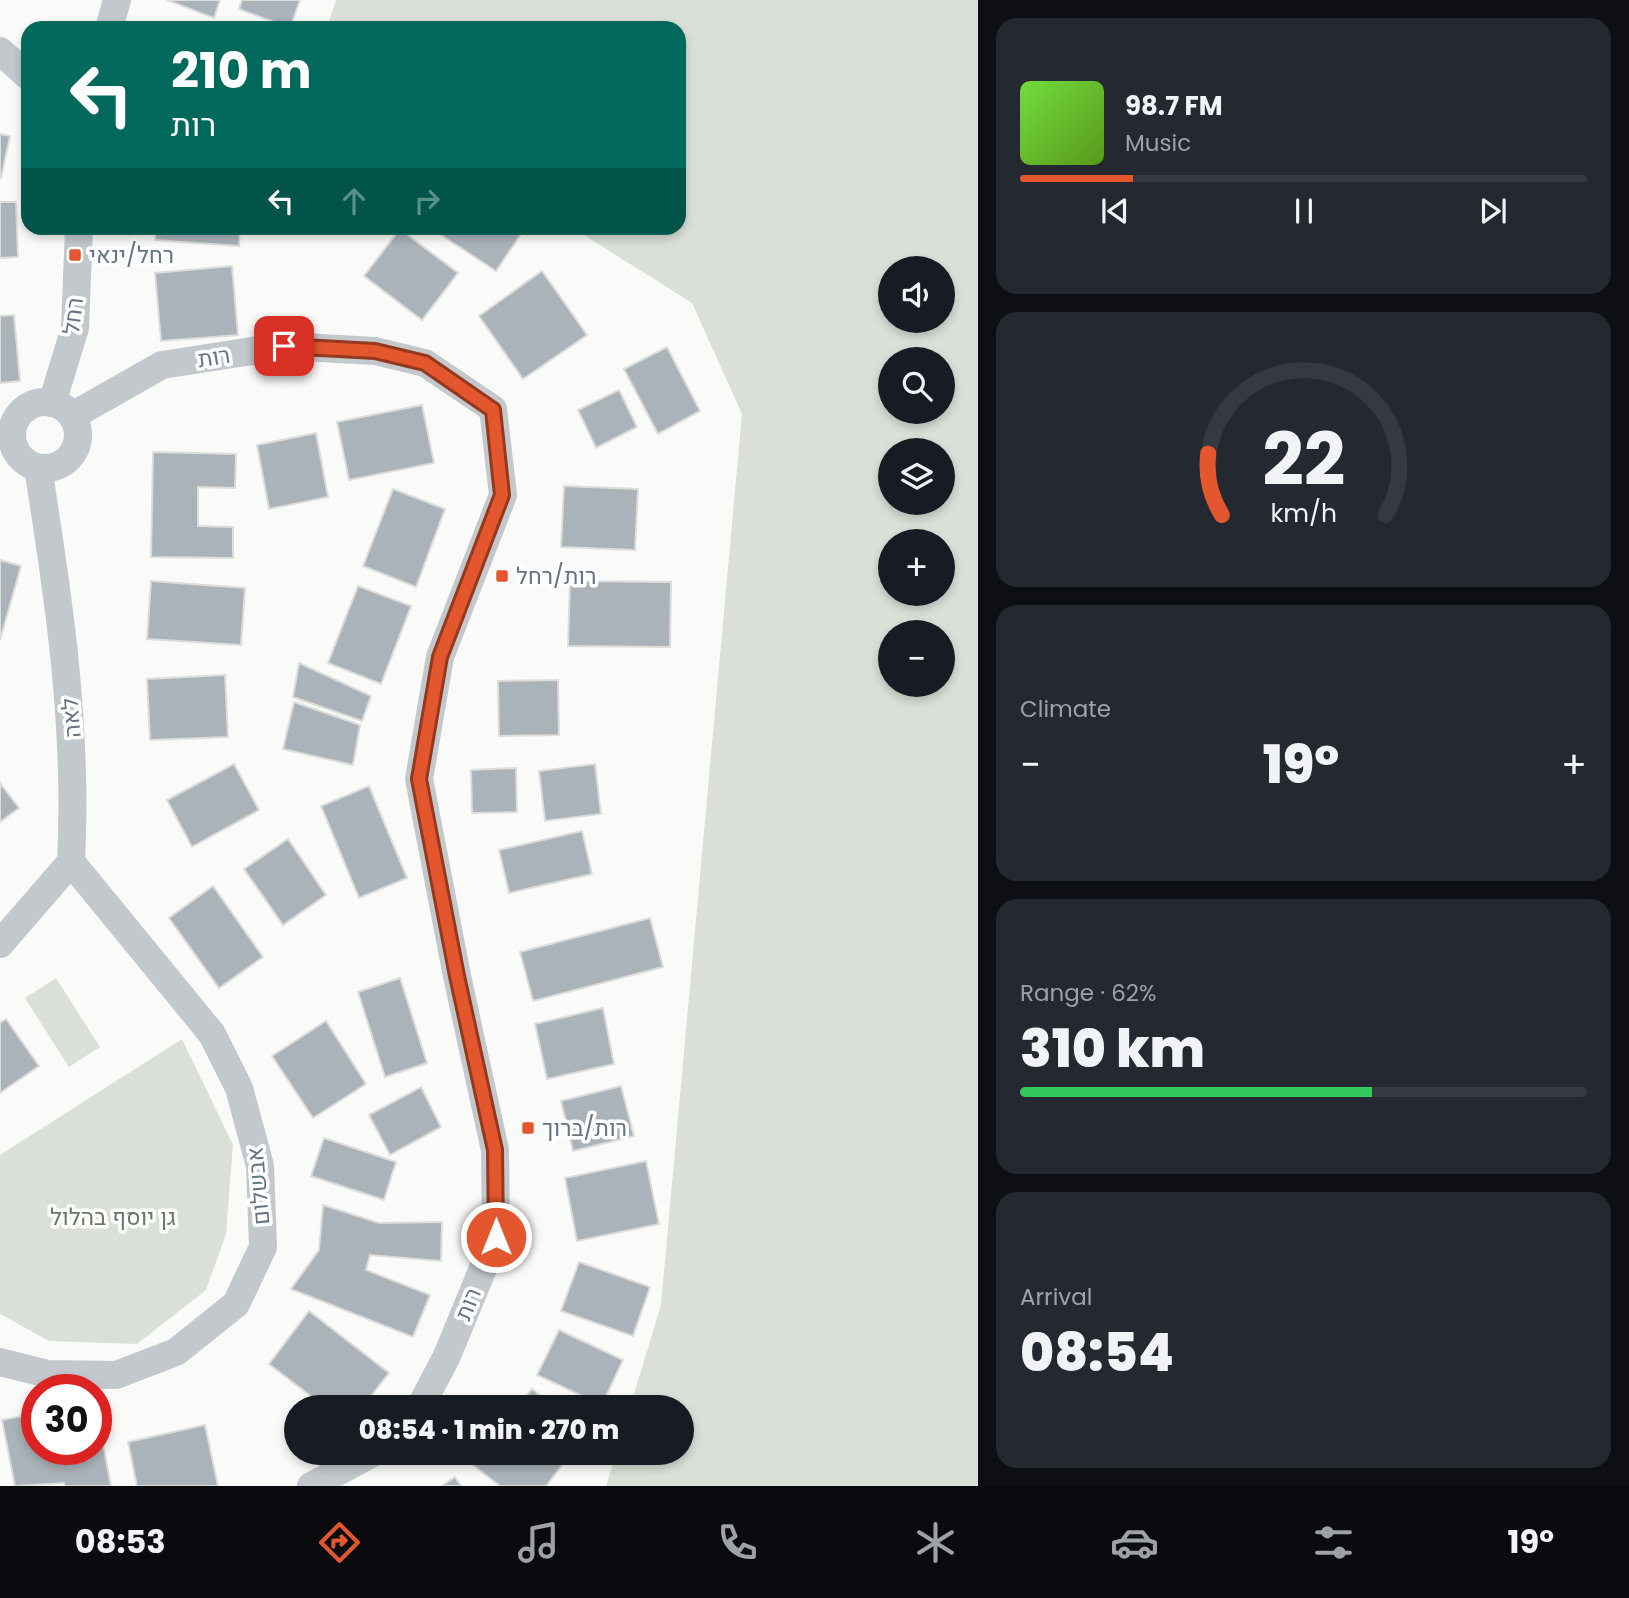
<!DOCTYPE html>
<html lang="en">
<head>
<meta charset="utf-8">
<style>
  body { margin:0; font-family:Poppins,Heebo,sans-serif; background:#242831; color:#f1f3f6; height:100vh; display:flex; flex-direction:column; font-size:26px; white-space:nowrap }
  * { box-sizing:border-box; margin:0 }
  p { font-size:23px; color:#9ea1a6 }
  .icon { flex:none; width:38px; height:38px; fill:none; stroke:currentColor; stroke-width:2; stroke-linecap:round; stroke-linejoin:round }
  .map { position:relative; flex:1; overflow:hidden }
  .details { display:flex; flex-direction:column; gap:18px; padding:18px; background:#0d0f14; width:651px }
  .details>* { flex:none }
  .hud { position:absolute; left:21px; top:21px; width:665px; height:214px; border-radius:21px; box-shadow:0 4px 10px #0003; background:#00695c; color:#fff; overflow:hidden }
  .controls { position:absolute; left:878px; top:256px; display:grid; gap:14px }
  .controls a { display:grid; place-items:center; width:77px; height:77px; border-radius:50%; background:#171b24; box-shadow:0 4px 10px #0003; font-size:35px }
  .speed { position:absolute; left:21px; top:1374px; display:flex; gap:14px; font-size:35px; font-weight:700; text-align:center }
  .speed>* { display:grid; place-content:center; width:91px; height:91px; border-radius:50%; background:#171b24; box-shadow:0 4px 10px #0003; line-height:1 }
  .speed .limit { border:10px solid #d22; background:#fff; color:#111 }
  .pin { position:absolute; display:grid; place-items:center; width:60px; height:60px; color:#fff; margin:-30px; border-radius:14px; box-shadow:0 4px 10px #0006 }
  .me { position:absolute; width:77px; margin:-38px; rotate:0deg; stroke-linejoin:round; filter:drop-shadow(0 0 5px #0008) }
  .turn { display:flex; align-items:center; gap:24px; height:147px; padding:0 35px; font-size:32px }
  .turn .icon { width:91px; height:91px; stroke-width:2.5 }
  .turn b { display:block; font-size:49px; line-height:60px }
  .lanes { display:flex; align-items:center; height:66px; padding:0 35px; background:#0003; justify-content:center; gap:35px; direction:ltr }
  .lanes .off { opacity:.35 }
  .big { font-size:52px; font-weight:800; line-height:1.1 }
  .details .widget { flex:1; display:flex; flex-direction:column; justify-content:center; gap:10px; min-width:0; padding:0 24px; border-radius:21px; background:#242831 }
  .details .dial { align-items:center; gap:0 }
  .dial svg { height:182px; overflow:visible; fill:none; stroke:#363941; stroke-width:7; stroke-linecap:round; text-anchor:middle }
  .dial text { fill:#f1f3f6; stroke:none }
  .song { display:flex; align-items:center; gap:21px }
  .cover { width:84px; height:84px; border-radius:10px; background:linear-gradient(135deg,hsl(100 70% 55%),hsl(90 70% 35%)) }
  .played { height:7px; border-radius:4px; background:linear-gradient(90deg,#e4572e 20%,#363941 20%) }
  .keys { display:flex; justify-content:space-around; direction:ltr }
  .heat { display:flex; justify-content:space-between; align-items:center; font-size:38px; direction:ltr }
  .charge { height:10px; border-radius:5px; background:linear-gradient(90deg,#34c759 62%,#363941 0) }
  .trip { position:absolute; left:284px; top:1395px; width:410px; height:70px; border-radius:35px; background:#171b24; box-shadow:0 4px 10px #0003; font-weight:800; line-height:70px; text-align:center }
  .menu { display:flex; height:112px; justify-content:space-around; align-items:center; background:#090b0e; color:#9ea1a6 }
  .menu .icon { width:49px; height:49px }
  .menu .current { color:#e4572e }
  .menu b { font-size:32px; color:#f1f3f6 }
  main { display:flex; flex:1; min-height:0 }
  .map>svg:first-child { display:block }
</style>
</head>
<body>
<main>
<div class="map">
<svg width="978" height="1486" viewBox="0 0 978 1486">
  <rect width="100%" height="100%" fill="#fafaf8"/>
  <!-- green -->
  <g fill="#dadfd7" fill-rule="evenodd">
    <path d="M336 0H978V1486H606L616 1453 681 1452V1407H630L661 1305 742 414 692 303 573 228H679V28H327ZM891 268H943V320H891ZM891 359H943V411H891ZM891 450H943V502H891ZM891 541H943V593H891ZM891 632H943V684H891Z"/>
    <path d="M56 978 100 1047 69 1067 25 998Z"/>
    <path d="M182 1039 233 1145 226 1234 206 1290 137 1344 49 1341 0 1314V1155Z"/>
  </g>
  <!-- building -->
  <g fill="#aab3b9" stroke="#dcdcda" stroke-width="2">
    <path d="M167 0H220L214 18Z"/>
    <path d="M242 0H300L290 28 239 9Z"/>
    <path d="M0 134 10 136 1 178 0 177Z"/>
    <path d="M0 202H16L18 257 0 258Z"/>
    <path d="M156 228H240L239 246 155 240Z"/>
    <path d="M437 228H525L496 271 435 231Z"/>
    <path d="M400 229 458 273 422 320 364 276Z"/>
    <path d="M232 266 238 335 161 341 155 273Z"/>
    <path d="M542 271 587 335 523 379 479 316Z"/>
    <path d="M14 315 20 381 0 383V316Z"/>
    <path d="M667 347 700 411 658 434 624 369Z"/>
    <path d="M619 390 637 427 596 448 578 410Z"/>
    <path d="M422 405 434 463 349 480 337 422Z"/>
    <path d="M316 433 328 497 269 509 257 445Z"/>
    <path d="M153 452 236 454 235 488 198 487V526L233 527V558L151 557Z"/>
    <path d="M564 486 638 489 635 550 561 547Z"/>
    <path d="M393 489 445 509 416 587 363 566Z"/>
    <path d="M0 560 21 566 0 640Z"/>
    <path d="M151 581 245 588 241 645 147 639Z"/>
    <path d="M570 581 671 582 670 647 568 646Z"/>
    <path d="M358 586 411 606 381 684 328 663Z"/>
    <path d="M299 663 371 696 362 721 293 697Z"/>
    <path d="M225 675 228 737 150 740 147 679Z"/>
    <path d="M558 680 559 735 499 736 498 681Z"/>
    <path d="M294 702 360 725 353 765 283 749Z"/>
    <path d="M234 764 259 810 192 847 167 800Z"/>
    <path d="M595 764 601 814 545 821 539 771Z"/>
    <path d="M516 768 517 812 472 813 471 770Z"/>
    <path d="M0 783 19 808 0 822Z"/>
    <path d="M369 786 407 878 359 898 321 806Z"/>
    <path d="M582 831 592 874 509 893 499 850Z"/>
    <path d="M288 839 326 895 283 925 244 869Z"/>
    <path d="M213 886 263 957 219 988 169 918Z"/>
    <path d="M650 918 663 967 533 1001 520 952Z"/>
    <path d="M400 978 427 1063 385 1077 358 992Z"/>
    <path d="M603 1008 614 1064 547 1079 535 1024Z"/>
    <path d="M6 1019 39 1066 0 1093V1023Z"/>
    <path d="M326 1021 366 1084 313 1118 272 1056Z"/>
    <path d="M621 1086 634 1136 573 1151 561 1101Z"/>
    <path d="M421 1087 441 1127 390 1155 369 1115Z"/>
    <path d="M324 1138 396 1162 384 1200 311 1176Z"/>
    <path d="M646 1161 659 1224 577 1241 565 1178Z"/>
    <path d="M323 1205 379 1223 442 1222 441 1261 370 1255 366 1270 430 1295 413 1337 291 1289 319 1250Z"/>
    <path d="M579 1262 650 1287 633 1336 561 1311Z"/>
    <path d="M309 1311 389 1373 362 1407H325L269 1364Z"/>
    <path d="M559 1330 623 1360 602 1405 537 1375Z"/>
    <path d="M532 1389 555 1407H518Z"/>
    <path d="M37 1413V1449H62L63 1453 96 1449V1445L103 1444 111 1486H65L64 1483 15 1486 2 1420Z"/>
    <path d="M205 1425 218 1486H137L128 1442Z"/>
    <path d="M483 1452H572L546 1486H500L473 1465Z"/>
    <path d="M455 1477 461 1486H442Z"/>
  </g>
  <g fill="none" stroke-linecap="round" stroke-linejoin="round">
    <!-- minor -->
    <g stroke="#c3c8cc" stroke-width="28">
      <path d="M109 28 117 0"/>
      <path d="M0 51 28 76"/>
      <circle cx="45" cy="435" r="33"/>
      <path d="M52 403 75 328 79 228"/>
      <path d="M72 416 162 365 284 346 375 351 425 363 493 409 503 495 440 657 419 779 457 976 495 1150 496 1237 446 1358 420 1407"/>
      <path d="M0 944 71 862C78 728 59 599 38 468"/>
      <path d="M0 1362 48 1374 116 1375 176 1352 236 1304 263 1247 260 1166 239 1088 212 1034 71 862"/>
      <path d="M311 1486 375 1452"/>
    </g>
  </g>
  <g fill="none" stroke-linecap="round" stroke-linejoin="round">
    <defs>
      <path id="route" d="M284 346 375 351 425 363 493 410 502 495 440 657 419 779 457 976 495 1150 496 1237"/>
    </defs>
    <!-- route casing -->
    <use href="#route" stroke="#94391e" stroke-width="18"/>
    <!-- route -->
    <use href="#route" stroke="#e4572e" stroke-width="12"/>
  </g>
  <!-- markers -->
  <g fill="#e4572e" stroke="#fff" stroke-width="2.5">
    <rect x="68" y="248" width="14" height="14" rx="3.5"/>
    <rect x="495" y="569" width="14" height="14" rx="3.5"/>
    <rect x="521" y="1121" width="14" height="14" rx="3.5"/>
  </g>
  <g text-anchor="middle" stroke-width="7" stroke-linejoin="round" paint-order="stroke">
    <!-- poi labels -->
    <g font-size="23" fill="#657683" stroke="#fff" text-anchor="start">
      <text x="89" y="263">רחל/ינאי</text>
      <text x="516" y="584">רות/רחל</text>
      <text x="542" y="1136">רות/ברוך</text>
    </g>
    <!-- street labels -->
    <g font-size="23" fill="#657683" stroke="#fff">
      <text transform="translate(73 316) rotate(-83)" y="8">רחל</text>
      <text transform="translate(214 357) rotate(-9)" y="8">רות</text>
      <text transform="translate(71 718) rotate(-95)" y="8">לאה</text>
      <text transform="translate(258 1186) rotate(-95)" y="8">אבשלום</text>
      <text transform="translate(468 1304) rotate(-68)" y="8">רות</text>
    </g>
    <!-- park labels -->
    <g font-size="23" fill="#687a64" stroke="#fff">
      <text x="113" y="1225">גן יוסף בהלול</text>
    </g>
  </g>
</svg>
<div class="controls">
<a><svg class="icon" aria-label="sound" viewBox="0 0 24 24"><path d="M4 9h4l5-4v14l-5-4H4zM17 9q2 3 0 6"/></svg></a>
<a><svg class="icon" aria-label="search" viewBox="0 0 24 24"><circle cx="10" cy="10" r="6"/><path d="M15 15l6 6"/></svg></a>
<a><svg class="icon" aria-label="layers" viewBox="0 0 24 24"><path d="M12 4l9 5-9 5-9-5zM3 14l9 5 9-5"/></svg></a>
<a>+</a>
<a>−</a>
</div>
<div class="speed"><div class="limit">30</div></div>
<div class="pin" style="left:284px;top:346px;background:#d93025"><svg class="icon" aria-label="arrive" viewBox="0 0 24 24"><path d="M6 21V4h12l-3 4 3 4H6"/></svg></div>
<svg class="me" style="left:496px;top:1237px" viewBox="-20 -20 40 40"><circle r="17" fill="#e4572e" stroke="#fff" stroke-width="3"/><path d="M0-11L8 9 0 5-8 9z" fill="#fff"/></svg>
<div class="trip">08:54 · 1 min · 270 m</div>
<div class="hud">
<div class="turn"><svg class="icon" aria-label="left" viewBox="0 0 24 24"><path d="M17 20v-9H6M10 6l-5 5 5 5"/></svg><div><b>210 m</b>רות</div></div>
<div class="lanes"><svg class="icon" aria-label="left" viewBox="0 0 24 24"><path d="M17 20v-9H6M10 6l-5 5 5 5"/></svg><svg class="icon off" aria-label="ahead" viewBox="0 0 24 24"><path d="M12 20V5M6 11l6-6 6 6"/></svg><svg class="icon off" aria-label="right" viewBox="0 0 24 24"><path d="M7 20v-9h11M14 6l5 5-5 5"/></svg></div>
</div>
</div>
<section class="details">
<div class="widget">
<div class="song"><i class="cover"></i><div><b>98.7 FM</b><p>Music</p></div></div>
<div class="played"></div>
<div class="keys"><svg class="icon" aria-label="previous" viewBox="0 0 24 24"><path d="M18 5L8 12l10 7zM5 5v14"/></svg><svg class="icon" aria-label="pause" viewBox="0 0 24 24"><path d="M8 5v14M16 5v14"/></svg><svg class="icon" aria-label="next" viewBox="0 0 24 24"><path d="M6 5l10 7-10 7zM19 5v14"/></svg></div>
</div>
<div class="widget dial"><svg viewBox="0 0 100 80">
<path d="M14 69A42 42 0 1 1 86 69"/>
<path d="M14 69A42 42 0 0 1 8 42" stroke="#e4572e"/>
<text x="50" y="56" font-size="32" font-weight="700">22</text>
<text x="50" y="72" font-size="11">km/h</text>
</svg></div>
<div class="widget"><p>Climate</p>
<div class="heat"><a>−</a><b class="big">19°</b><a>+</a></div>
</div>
<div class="widget"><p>Range · 62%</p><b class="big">310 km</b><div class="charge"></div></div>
<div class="widget"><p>Arrival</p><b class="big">08:54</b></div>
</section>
</main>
<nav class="menu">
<b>08:53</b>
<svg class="icon current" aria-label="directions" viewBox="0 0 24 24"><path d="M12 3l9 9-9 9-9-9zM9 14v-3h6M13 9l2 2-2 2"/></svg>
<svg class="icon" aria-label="music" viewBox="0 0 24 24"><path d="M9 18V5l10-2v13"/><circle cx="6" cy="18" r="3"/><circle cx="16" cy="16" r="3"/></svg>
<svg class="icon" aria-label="phone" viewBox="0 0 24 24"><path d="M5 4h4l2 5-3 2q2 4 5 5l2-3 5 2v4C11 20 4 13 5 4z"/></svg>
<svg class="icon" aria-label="climate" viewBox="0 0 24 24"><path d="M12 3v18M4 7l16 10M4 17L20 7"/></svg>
<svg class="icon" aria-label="car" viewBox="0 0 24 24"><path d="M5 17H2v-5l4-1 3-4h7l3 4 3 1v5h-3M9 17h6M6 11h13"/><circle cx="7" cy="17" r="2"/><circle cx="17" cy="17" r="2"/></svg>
<svg class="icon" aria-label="filters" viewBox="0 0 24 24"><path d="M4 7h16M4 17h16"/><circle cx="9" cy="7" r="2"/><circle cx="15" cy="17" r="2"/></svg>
<b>19°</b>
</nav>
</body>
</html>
